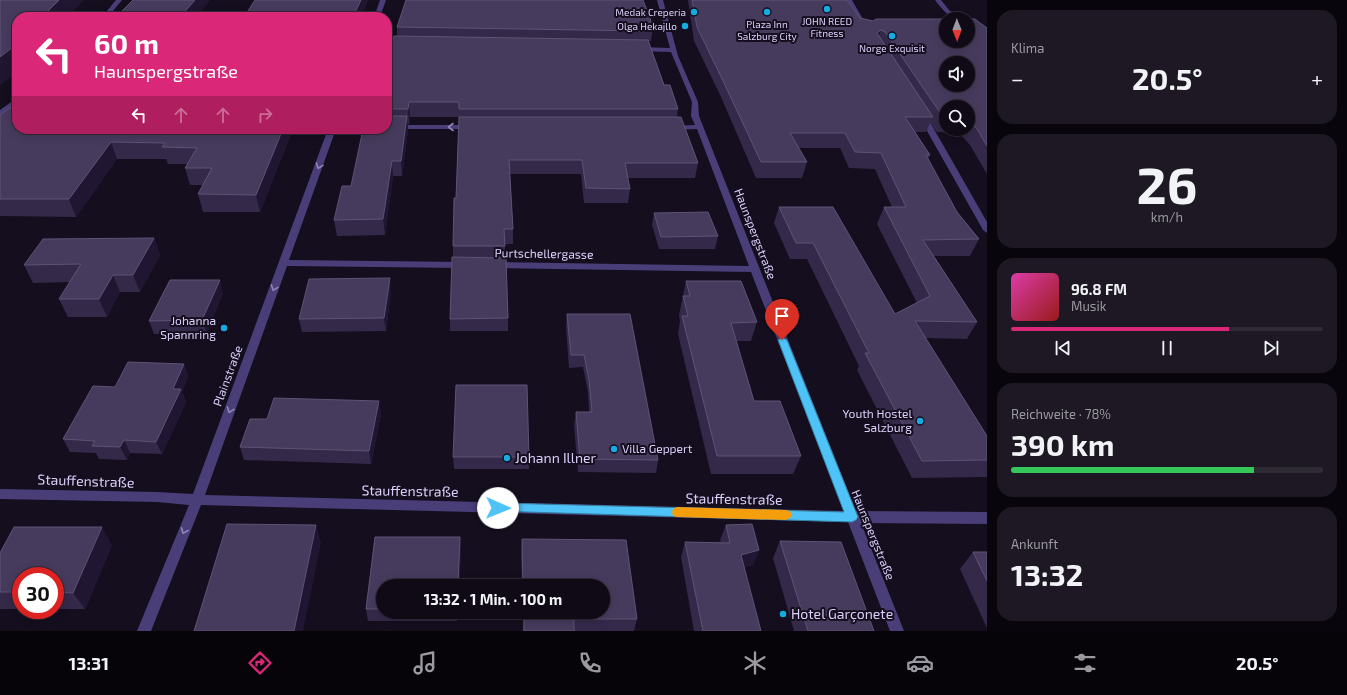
<!DOCTYPE html>
<html lang="de">
<head>
<meta charset="utf-8">
<style>
  body { margin:0; font-family:"Exo 2",sans-serif; background:#1d1823; color:#f1f3f6; height:100vh; display:flex; flex-direction:column; font-size:15px; white-space:nowrap }
  * { box-sizing:border-box; margin:0 }
  p { font-size:13px; color:#9b9aa1 }
  .icon { flex:none; width:22px; height:22px; fill:none; stroke:currentColor; stroke-width:2; stroke-linecap:round; stroke-linejoin:round }
  .map { position:relative; flex:1; overflow:hidden }
  .drawer { display:flex; flex-direction:column; gap:10px; padding:10px; background:#08060c; width:360px }
  .drawer>* { flex:none }
  .guide { position:absolute; left:12px; top:12px; width:380px; height:122px; border-radius:16px; box-shadow:0 2px 10px #0003,0 0 0 1px #2f2b35; background:#db2777; color:#fff; overflow:hidden }
  .needle { width:26px; rotate:179deg }
  .controls { position:absolute; left:939px; top:12px; display:grid; gap:8px }
  .controls a { display:grid; place-items:center; width:36px; height:36px; border-radius:50%; background:#0f0a16; box-shadow:0 2px 10px #0003,0 0 0 1px #2f2b35; font-size:20px }
  .speed { position:absolute; left:12px; top:567px; display:flex; gap:8px; font-size:20px; font-weight:700; text-align:center }
  .speed>* { display:grid; place-content:center; width:52px; height:52px; border-radius:50%; background:#0f0a16; box-shadow:0 2px 10px #0003,0 0 0 1px #2f2b35; line-height:1 }
  .speed .limit { border:6px solid #d22; background:#fff; color:#111 }
  .pin { position:absolute; display:grid; place-items:center; width:34px; height:34px; color:#fff; margin:-41px -17px; border-radius:50% 50% 50% 0; rotate:-45deg; box-shadow:0 0 4px #0007 }
  .pin .icon { rotate:45deg }
  .me { position:absolute; width:44px; margin:-22px; rotate:91deg; stroke-linejoin:round; filter:drop-shadow(0 0 3px #0008) }
  .turn { display:flex; align-items:center; gap:14px; height:84px; padding:0 16px; font-size:18px }
  .turn .icon { width:52px; height:52px; stroke-width:2.5 }
  .turn b { display:block; font-size:28px; line-height:34px }
  .lanes { display:flex; align-items:center; height:38px; padding:0 16px; background:#0003; justify-content:center; gap:20px; direction:ltr }
  .lanes .off { opacity:.35 }
  .big { font-size:30px; font-weight:700; line-height:1.1 }
  .drawer .card { flex:1; display:flex; flex-direction:column; justify-content:center; gap:6px; min-width:0; padding:0 14px; border-radius:16px; background:#1d1823 }
  .drawer .dial { align-items:center; gap:0 }
  .dial b { font-size:52px; line-height:1 }
  .song { display:flex; align-items:center; gap:12px }
  .cover { width:48px; height:48px; border-radius:6px; background:linear-gradient(135deg,hsl(320 70% 55%),hsl(0 70% 35%)) }
  .played { height:4px; border-radius:2px; background:linear-gradient(90deg,#db2777 70%,#2f2b35 70%) }
  .keys { display:flex; justify-content:space-around; direction:ltr }
  .heat { display:flex; justify-content:space-between; align-items:center; font-size:22px; direction:ltr }
  .charge { height:6px; border-radius:3px; background:linear-gradient(90deg,#34c759 78%,#2f2b35 0) }
  .trip { position:absolute; left:376px; top:579px; width:234px; height:40px; border-radius:20px; background:#0f0a16; box-shadow:0 2px 10px #0003,0 0 0 1px #2f2b35; font-weight:700; line-height:40px; text-align:center }
  .tab-bar { display:flex; height:64px; justify-content:space-around; align-items:center; background:#060409; color:#9b9aa1 }
  .tab-bar .icon { width:28px; height:28px }
  .tab-bar .on { color:#db2777 }
  .tab-bar b { font-size:18px; color:#f1f3f6 }
  main { display:flex; flex:1; min-height:0 }
  .map>svg:first-child { display:block }
</style>
</head>
<body>
<main>
<div class="map">
<svg width="987" height="631" viewBox="0 0 987 631">
  <rect width="100%" height="100%" fill="#140e1e"/>
  <g fill="none" stroke-linecap="round" stroke-linejoin="round">
    <!-- minor -->
    <g fill="#4a3e79" fill-rule="evenodd">
      <path d="M116 0H122L108 17H102Z"/>
      <path d="M380 0H386L380 17H374Z"/>
      <path d="M657 0H663L678 56 698 102 699 116 856 511 987 512V524L861 523 904 631H890L848 522 201 505 151 631H137L189 505 157 502 0 499V489L157 492 193 494 328 129H336L289 260 465 262 470 265 465 268 287 266 205 495 844 511 751 272 493 268 488 265 493 262 749 266 697 129 672 130 668 128 672 126 695 125 691 116 692 102 671 52 637 51 634 49 637 47 670 48Z"/>
      <path d="M846 0H852L865 23 864 24H860Z"/>
      <path d="M935 0H941L949 10 962 19C949 19 942 9 935 0Z"/>
      <path d="M387 44 403 45 406 47 403 49 387 48Z"/>
      <path d="M17 98V104L0 116V110Z"/>
      <path d="M919 113 926 115 987 222V233L983 230 918 115Z"/>
      <path d="M387 125H472L476 127 472 129H387Z"/>
    </g>
  </g>
  <!-- wall -->
  <g fill="#35294a" fill-rule="evenodd">
    <path d="M133 0H210L196 17H122L121 12Z"/>
    <path d="M368 0 361 17H247L246 14Z"/>
    <path d="M688 0H847L860 18 873 21 987 28V174L970 145 959 133 937 132 930 123 926 132H915L930 155 928 159 957 212 979 239 970 256H934L977 322 967 339 926 338 987 436V477L912 478 857 370 859 366 807 259H790L774 223 779 207 895 314 917 303 877 224 884 207H892L875 169 849 168 840 148H799L807 162 802 178H756L721 97 694 41ZM946 107H968V129H946Z"/>
    <path d="M653 26 651 41H648L664 85 678 109 677 117 698 163 695 178H628L630 189 628 203H584L581 174H510L513 229V244H505V258L508 318V331H450V319L453 257V246L456 198 459 117H410L409 124H407L408 130 402 176H393L385 235 337 236 334 220 351 186 387 129V57L397 36V27Z"/>
    <path d="M0 115 293 129 260 212H203L198 194 203 185H190L185 168 188 164H168L166 159H117L76 217 0 216Z"/>
    <path d="M654 213 718 236 715 249H659L652 225Z"/>
    <path d="M154 238 160 255 140 292H120L107 317H68L59 299 70 282 33 283 24 265Z"/>
    <path d="M686 281 757 322 751 341H736L754 401 801 456 793 474H711L678 334 680 321 679 315Z"/>
    <path d="M391 291 386 331 302 332 299 319Z"/>
    <path d="M223 293 207 333 154 334 149 321Z"/>
    <path d="M567 314 658 460 656 473 578 472 574 425 576 412H589L588 392 583 367 569 368 566 327Z"/>
    <path d="M184 364 188 376 182 392 186 402 162 454 130 453 127 460 99 459 96 453 70 452 63 439 115 387Z"/>
    <path d="M381 414 371 464 244 460 240 447 267 419Z"/>
    <path d="M453 457H529V469H454Z"/>
    <path d="M726 525 759 550 753 565 744 567 761 631H694L681 557 685 542H721L720 540Z"/>
    <path d="M375 537H460L461 549 459 586H383V612H458L457 621H368L366 609Z"/>
    <path d="M522 539 626 540 637 619 634 631H523V612H603V586H522L521 554Z"/>
    <path d="M780 541 874 631H794L773 558Z"/>
    <path d="M112 545 85 609H55V576H21V609H0V553Z"/>
    <path d="M973 552H987V628L960 569Z"/>
  </g>
  <!-- shaded-wall -->
  <g fill="#201631">
    <path d="M59 0H84L68 17H42Z"/>
    <path d="M195 0H210L196 17H180Z"/>
    <path d="M361 0H368L361 17H353Z"/>
    <path d="M881 30 876 44 877 33Z"/>
    <path d="M17 44V72L0 85V57Z"/>
    <path d="M409 102 410 117 409 124 408 109Z"/>
    <path d="M407 116 408 130 402 176 401 161Z"/>
    <path d="M283 129H293L260 212 256 195Z"/>
    <path d="M111 142 117 159 76 217 69 199Z"/>
    <path d="M392 161 393 176 385 235 383 219Z"/>
    <path d="M154 238 160 255 140 292 133 275Z"/>
    <path d="M113 275 120 292 107 317 99 299Z"/>
    <path d="M390 278 391 291 386 331 384 318Z"/>
    <path d="M220 280 223 293 207 333 202 320Z"/>
    <path d="M184 364 188 376 182 392 186 402 162 454 156 442 173 389Z"/>
    <path d="M379 401 381 414 371 464 369 451Z"/>
    <path d="M124 440 130 453 127 460 120 447Z"/>
    <path d="M316 525 321 543 303 631H294Z"/>
    <path d="M102 527 112 545 85 609 73 593Z"/>
    <path d="M460 537 461 549 459 586H458Z"/>
    <path d="M759 550 753 565 735 570 741 555Z"/>
  </g>
  <!-- building -->
  <g fill="#473b5d" stroke="#5e5276" fill-rule="evenodd">
    <path d="M0 0H59L42 17H17V44L0 57Z"/>
    <path d="M133 0H195L180 17H145L149 12H121Z"/>
    <path d="M255 0H361L353 17H317L318 14H246Z"/>
    <path d="M406 0H643L653 26H644L645 31 397 27Z"/>
    <path d="M692 0H847L860 18 873 21 876 19H975L987 28V146L977 129 968 120V107H946V117H943L885 32 881 30 877 33 933 117H905L930 155H926L957 212 979 239 923 240 977 322 915 321 987 436V460L922 461 865 353H869L813 243H796L779 207H833L895 314 930 296 884 207H906L881 153 855 152 845 133H790L807 162H761L724 83 697 27ZM946 19H968V41H946ZM946 63H968V85H946Z"/>
    <path d="M394 36 648 40 664 85H670L678 109H459V102H409L408 109H387V57Z"/>
    <path d="M17 101V129H283L256 195 198 194 212 168H185L197 148 162 147 165 143 111 142 69 199H0V115L8 109 11 108V106Z"/>
    <path d="M387 116H407L401 161H392L383 219 334 220 342 186H351L363 129H387Z"/>
    <path d="M459 117H681L698 163H625L630 189 586 188 582 160H509L513 229H504L505 246H453L454 198H456Z"/>
    <path d="M708 212 718 236 661 237 654 213Z"/>
    <path d="M154 238 133 275H113L99 299H59L81 264 24 265 43 239Z"/>
    <path d="M452 257 506 258 508 318 450 319Z"/>
    <path d="M390 278 384 318 299 319 309 279Z"/>
    <path d="M170 280H220L202 320 149 321Z"/>
    <path d="M686 281H741L757 322 731 323 754 401H780L801 456H717L682 316H688L683 296H690Z"/>
    <path d="M567 314H630L658 460 580 459 576 412H592L589 380 584 355H571Z"/>
    <path d="M128 362 184 364 173 389H181L156 442 124 440 120 447 92 446 95 441 63 439 93 386 115 387Z"/>
    <path d="M456 385H527L529 457H453Z"/>
    <path d="M274 398 379 401 369 451 240 447 250 419H267Z"/>
    <path d="M227 524 316 525 294 631H194Z"/>
    <path d="M752 524 759 550 741 555 761 631H703L685 542 730 543 726 525Z"/>
    <path d="M14 527H102L73 593 55 592V576H21V592H0V553Z"/>
    <path d="M375 537H460L458 586H383V609H366Z"/>
    <path d="M522 539 626 540 637 619H574V631H524V612H603V586H523Z"/>
    <path d="M780 541 841 542 874 631H808Z"/>
    <path d="M973 552H987V581Z"/>
  </g>
  <!-- one-way arrows -->
  <defs><path id="oneway-chevron" d="M-2-3.5L2.5 0L-2 3.5" fill="none" stroke-width="1.6" stroke-linecap="round" stroke-linejoin="round"/></defs>
  <g stroke="#9387ba">
    <use href="#oneway-chevron" transform="translate(451 127) rotate(-180)"/>
    <use href="#oneway-chevron" transform="translate(319 166) rotate(110)"/>
    <use href="#oneway-chevron" transform="translate(274 288) rotate(110)"/>
    <use href="#oneway-chevron" transform="translate(230 410) rotate(110)"/>
    <use href="#oneway-chevron" transform="translate(184 531) rotate(112)"/>
  </g>
  <!-- route -->
  <path fill="#4fc3f7" stroke="#337fa1" d="M782 337 787 340 858 517 856 520 852 522 494 511 493 508 494 504 498 503 844 512 778 340Z"/>
  <!-- slow -->
  <path fill="#f59e0b" d="M677 507 786 510 790 511 792 515 790 518 786 520 677 517 673 516 672 512 673 509Z"/>
  <!-- markers -->
  <g fill="#16ace1" stroke="#140e1e" stroke-width="1.5">
    <circle cx="827" cy="9" r="4"/>
    <circle cx="694" cy="12" r="4"/>
    <circle cx="767" cy="12" r="4"/>
    <circle cx="685" cy="26" r="4"/>
    <circle cx="892" cy="36" r="4"/>
    <circle cx="224" cy="328" r="4"/>
    <circle cx="920" cy="421" r="4"/>
    <circle cx="614" cy="449" r="4"/>
    <circle cx="507" cy="458" r="4"/>
    <circle cx="783" cy="614" r="4"/>
  </g>
  <g text-anchor="middle" stroke-width="4" stroke-linejoin="round" paint-order="stroke">
    <!-- far-poi labels -->
    <g font-size="10" fill="#dcd0fb" stroke="#140e1e">
      <text x="686" y="16" text-anchor="end">Medak Creperia</text>
      <text x="827" y="25">JOHN REED<tspan x="827" dy="12">Fitness</tspan></text>
      <text x="767" y="28">Plaza Inn<tspan x="767" dy="12">Salzburg City</tspan></text>
      <text x="677" y="30" text-anchor="end">Olga Hekajllo</text>
      <text x="892" y="52">Norge Exquisit</text>
    </g>
    <!-- street labels -->
    <g font-size="12" fill="#dcd0fb" stroke="#140e1e">
      <text transform="translate(755 234) rotate(69)" y="4">Haunspergstraße</text>
      <text transform="translate(544 254) rotate(1)" y="4">Purtschellergasse</text>
      <text transform="translate(228 376) rotate(-70)" y="4">Plainstraße</text>
      <text transform="translate(873 535) rotate(68)" y="4">Haunspergstraße</text>
    </g>
    <!-- poi labels -->
    <g font-size="12" fill="#dcd0fb" stroke="#140e1e" text-anchor="end">
      <text x="216" y="325">Johanna<tspan x="216" dy="14">Spannring</tspan></text>
      <text x="912" y="418">Youth Hostel<tspan x="912" dy="14">Salzburg</tspan></text>
      <text x="622" y="453" text-anchor="start">Villa Geppert</text>
    </g>
    <!-- near-poi labels -->
    <g font-size="14" fill="#dcd0fb" stroke="#140e1e" text-anchor="start">
      <text x="515" y="463">Johann Illner</text>
      <text x="791" y="619">Hotel Garçonete</text>
    </g>
    <!-- near-street labels -->
    <g font-size="14" fill="#dcd0fb" stroke="#140e1e">
      <text transform="translate(86 481) rotate(2)" y="5">Stauffenstraße</text>
      <text transform="translate(410 491) rotate(1)" y="5">Stauffenstraße</text>
      <text transform="translate(734 499) rotate(1)" y="5">Stauffenstraße</text>
    </g>
  </g>
</svg>
<div class="controls">
<a><svg class="needle" viewBox="-14 -14 28 28"><path d="M0-13l5 13h-10z" fill="#e53935"/><path d="M0 13l5-13h-10z" fill="#9b9aa1"/></svg></a>
<a><svg class="icon" aria-label="sound" viewBox="0 0 24 24"><path d="M4 9h4l5-4v14l-5-4H4zM17 9q2 3 0 6"/></svg></a>
<a><svg class="icon" aria-label="search" viewBox="0 0 24 24"><circle cx="10" cy="10" r="6"/><path d="M15 15l6 6"/></svg></a>
</div>
<div class="speed"><div class="limit">30</div></div>
<div class="pin" style="left:782px;top:340px;background:#d93025"><svg class="icon" aria-label="arrive" viewBox="0 0 24 24"><path d="M6 21V4h12l-3 4 3 4H6"/></svg></div>
<svg class="me" style="left:498px;top:508px" viewBox="-20 -20 40 40"><circle r="19" fill="#fff"/><path d="M0-13L10 11 0 6-10 11z" fill="#4fc3f7"/></svg>
<div class="trip">13:32 · 1 Min. · 100 m</div>
<div class="guide">
<div class="turn"><svg class="icon" aria-label="left" viewBox="0 0 24 24"><path d="M17 20v-9H6M10 6l-5 5 5 5"/></svg><div><b>60 m</b>Haunspergstraße</div></div>
<div class="lanes"><svg class="icon" aria-label="left" viewBox="0 0 24 24"><path d="M17 20v-9H6M10 6l-5 5 5 5"/></svg><svg class="icon off" aria-label="ahead" viewBox="0 0 24 24"><path d="M12 20V5M6 11l6-6 6 6"/></svg><svg class="icon off" aria-label="ahead" viewBox="0 0 24 24"><path d="M12 20V5M6 11l6-6 6 6"/></svg><svg class="icon off" aria-label="right" viewBox="0 0 24 24"><path d="M7 20v-9h11M14 6l5 5-5 5"/></svg></div>
</div>
</div>
<section class="drawer">
<div class="card"><p>Klima</p>
<div class="heat"><a>−</a><b class="big">20.5°</b><a>+</a></div>
</div>
<div class="card dial"><b>26</b><p>km/h</p></div>
<div class="card">
<div class="song"><i class="cover"></i><div><b>96.8 FM</b><p>Musik</p></div></div>
<div class="played"></div>
<div class="keys"><svg class="icon" aria-label="previous" viewBox="0 0 24 24"><path d="M18 5L8 12l10 7zM5 5v14"/></svg><svg class="icon" aria-label="pause" viewBox="0 0 24 24"><path d="M8 5v14M16 5v14"/></svg><svg class="icon" aria-label="next" viewBox="0 0 24 24"><path d="M6 5l10 7-10 7zM19 5v14"/></svg></div>
</div>
<div class="card"><p>Reichweite · 78%</p><b class="big">390 km</b><div class="charge"></div></div>
<div class="card"><p>Ankunft</p><b class="big">13:32</b></div>
</section>
</main>
<nav class="tab-bar">
<b>13:31</b>
<svg class="icon on" aria-label="directions" viewBox="0 0 24 24"><path d="M12 3l9 9-9 9-9-9zM9 14v-3h6M13 9l2 2-2 2"/></svg>
<svg class="icon" aria-label="music" viewBox="0 0 24 24"><path d="M9 18V5l10-2v13"/><circle cx="6" cy="18" r="3"/><circle cx="16" cy="16" r="3"/></svg>
<svg class="icon" aria-label="phone" viewBox="0 0 24 24"><path d="M5 4h4l2 5-3 2q2 4 5 5l2-3 5 2v4C11 20 4 13 5 4z"/></svg>
<svg class="icon" aria-label="climate" viewBox="0 0 24 24"><path d="M12 3v18M4 7l16 10M4 17L20 7"/></svg>
<svg class="icon" aria-label="car" viewBox="0 0 24 24"><path d="M5 17H2v-5l4-1 3-4h7l3 4 3 1v5h-3M9 17h6M6 11h13"/><circle cx="7" cy="17" r="2"/><circle cx="17" cy="17" r="2"/></svg>
<svg class="icon" aria-label="filters" viewBox="0 0 24 24"><path d="M4 7h16M4 17h16"/><circle cx="9" cy="7" r="2"/><circle cx="15" cy="17" r="2"/></svg>
<b>20.5°</b>
</nav>
</body>
</html>
